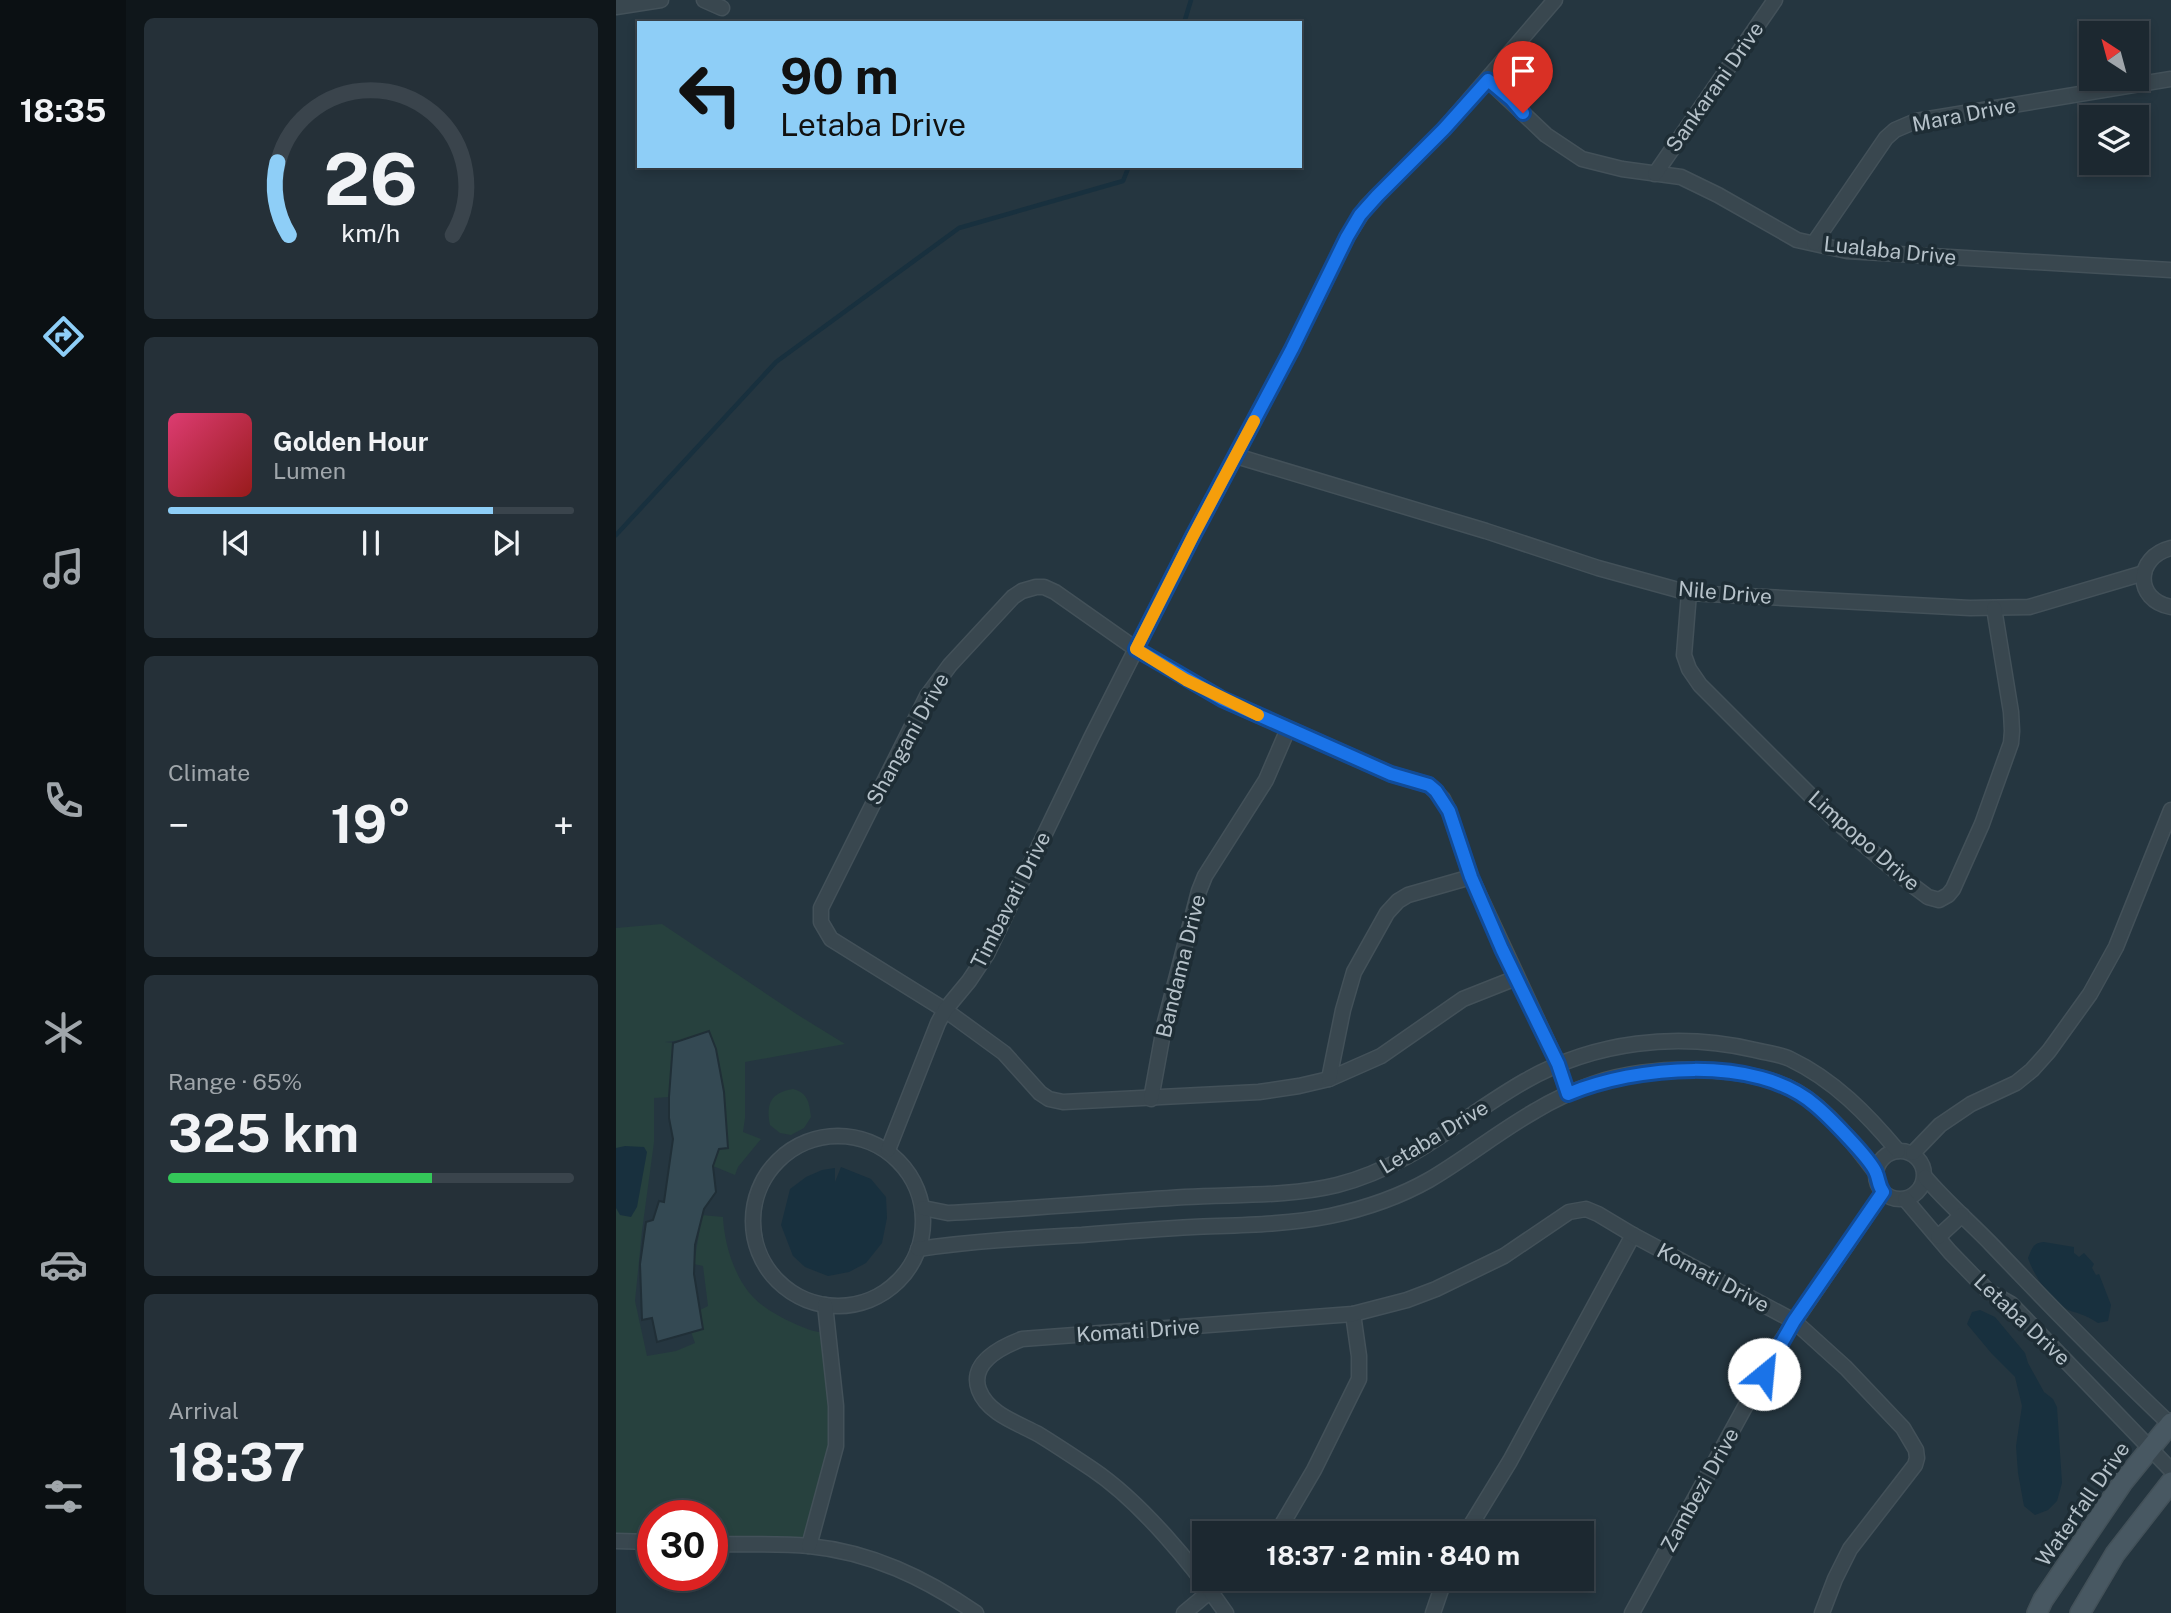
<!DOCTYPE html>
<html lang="en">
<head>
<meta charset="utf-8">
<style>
  body { margin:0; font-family:"Public Sans",sans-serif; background:#253038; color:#f1f3f6; height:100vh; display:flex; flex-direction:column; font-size:26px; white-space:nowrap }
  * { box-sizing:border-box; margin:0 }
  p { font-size:23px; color:#a0a6ab }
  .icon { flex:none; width:38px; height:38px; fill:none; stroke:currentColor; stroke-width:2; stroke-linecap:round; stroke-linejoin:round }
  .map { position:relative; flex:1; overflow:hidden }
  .details { display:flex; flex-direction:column; gap:18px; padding:18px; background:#0f161a; width:490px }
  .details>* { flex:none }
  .top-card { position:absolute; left:21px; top:21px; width:665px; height:147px; border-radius:0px; box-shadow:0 4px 10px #0003,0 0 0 2px #3a444c; background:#8ecef7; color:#111; overflow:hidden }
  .needle { width:46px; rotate:324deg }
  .buttons { position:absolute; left:1463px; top:21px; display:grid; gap:14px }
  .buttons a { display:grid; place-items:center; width:70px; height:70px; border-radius:0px; background:#1c2830; box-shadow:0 4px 10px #0003,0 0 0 2px #3a444c; font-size:35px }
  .speed { position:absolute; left:21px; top:1500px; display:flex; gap:14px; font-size:35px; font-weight:700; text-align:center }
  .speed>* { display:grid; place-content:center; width:91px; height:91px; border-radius:50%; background:#1c2830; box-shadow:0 4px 10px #0003,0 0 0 2px #3a444c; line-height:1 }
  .speed .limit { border:10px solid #d22; background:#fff; color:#111 }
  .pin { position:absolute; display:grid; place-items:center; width:60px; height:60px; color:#fff; margin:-72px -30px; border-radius:50% 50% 50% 0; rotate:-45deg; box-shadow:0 0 7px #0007 }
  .pin .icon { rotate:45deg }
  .me { position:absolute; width:77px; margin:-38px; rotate:28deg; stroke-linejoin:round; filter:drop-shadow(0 0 5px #0008) }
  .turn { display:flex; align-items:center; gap:24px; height:147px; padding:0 28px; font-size:32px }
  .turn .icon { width:91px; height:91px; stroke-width:2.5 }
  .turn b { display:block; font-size:49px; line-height:60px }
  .big { font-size:52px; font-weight:700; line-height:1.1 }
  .details .tile { flex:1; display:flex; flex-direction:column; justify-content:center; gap:10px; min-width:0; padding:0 24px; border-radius:10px; background:#253038 }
  .details .dial { align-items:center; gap:0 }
  .dial svg { height:182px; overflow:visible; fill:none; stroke:#3a444c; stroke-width:7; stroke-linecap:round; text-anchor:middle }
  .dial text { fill:#f1f3f6; stroke:none }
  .song { display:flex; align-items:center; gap:21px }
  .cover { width:84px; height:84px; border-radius:10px; background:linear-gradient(135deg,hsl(340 70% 55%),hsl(0 70% 35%)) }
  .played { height:7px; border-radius:4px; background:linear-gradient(90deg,#8ecef7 80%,#3a444c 80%) }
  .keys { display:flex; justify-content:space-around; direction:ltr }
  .heat { display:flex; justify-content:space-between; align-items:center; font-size:38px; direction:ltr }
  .charge { height:10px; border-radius:5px; background:linear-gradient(90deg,#34c759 65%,#3a444c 0) }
  .trip { position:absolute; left:576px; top:1521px; width:402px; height:70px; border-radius:0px; background:#1c2830; box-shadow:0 4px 10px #0003,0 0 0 2px #3a444c; font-weight:700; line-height:70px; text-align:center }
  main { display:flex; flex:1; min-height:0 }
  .tab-bar { display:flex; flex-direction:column; width:126px; justify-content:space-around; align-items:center; background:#0b1013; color:#a0a6ab }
  .tab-bar .icon { width:49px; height:49px }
  .tab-bar .current { color:#8ecef7 }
  .tab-bar b { font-size:32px; color:#f1f3f6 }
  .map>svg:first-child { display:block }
</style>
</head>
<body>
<main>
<nav class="tab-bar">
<b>18:35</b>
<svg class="icon current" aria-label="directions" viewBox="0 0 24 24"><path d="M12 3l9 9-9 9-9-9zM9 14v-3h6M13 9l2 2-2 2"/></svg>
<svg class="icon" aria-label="music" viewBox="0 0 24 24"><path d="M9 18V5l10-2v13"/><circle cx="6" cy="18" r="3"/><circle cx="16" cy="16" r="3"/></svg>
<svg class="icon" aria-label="phone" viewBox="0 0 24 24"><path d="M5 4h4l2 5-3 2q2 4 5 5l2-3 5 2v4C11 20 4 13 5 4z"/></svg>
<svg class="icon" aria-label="climate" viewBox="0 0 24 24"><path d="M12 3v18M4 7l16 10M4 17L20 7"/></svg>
<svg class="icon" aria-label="car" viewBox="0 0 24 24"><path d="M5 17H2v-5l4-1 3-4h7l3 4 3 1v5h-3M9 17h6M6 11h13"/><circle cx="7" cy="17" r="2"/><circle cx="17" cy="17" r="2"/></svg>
<svg class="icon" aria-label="filters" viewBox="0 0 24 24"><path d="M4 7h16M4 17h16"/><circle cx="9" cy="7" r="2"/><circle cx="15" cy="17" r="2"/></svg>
</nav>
<section class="details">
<div class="tile dial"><svg viewBox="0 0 100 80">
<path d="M14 69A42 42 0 1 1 86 69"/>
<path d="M14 69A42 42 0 0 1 9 37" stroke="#8ecef7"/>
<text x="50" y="56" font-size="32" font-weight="700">26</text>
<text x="50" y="72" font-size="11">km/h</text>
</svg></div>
<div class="tile">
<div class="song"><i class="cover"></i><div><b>Golden Hour</b><p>Lumen</p></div></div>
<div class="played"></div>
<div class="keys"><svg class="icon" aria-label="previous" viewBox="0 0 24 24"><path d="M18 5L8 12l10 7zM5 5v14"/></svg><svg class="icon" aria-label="pause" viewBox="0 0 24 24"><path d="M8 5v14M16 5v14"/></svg><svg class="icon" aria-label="next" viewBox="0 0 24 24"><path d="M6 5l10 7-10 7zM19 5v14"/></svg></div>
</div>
<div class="tile"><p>Climate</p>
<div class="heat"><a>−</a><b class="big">19°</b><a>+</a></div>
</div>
<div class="tile"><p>Range · 65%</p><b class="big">325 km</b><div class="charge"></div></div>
<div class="tile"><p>Arrival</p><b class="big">18:37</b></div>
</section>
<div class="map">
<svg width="1555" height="1613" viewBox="0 0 1555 1613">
  <rect width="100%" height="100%" fill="#253640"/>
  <!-- green -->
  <g fill="#27413e">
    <path d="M46 924 182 1015 229 1044 129 1062V1118L127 1132 145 1139 122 1167 119 1175 97 1166 103 1149 111 1147 107 1085 96 1037 49 1042 57 1043 53 1097 38 1098V1142L26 1231 19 1301 31 1356 60 1351 79 1343 75 1332 87 1329 84 1310 92 1306 87 1266 78 1264 86 1215 107 1217C108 1244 119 1279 138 1298 148 1308 162 1316 175 1322 188 1328 197 1332 211 1333L221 1421 193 1546 96 1544V1516H37V1543L0 1542V928Z"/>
    <path d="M177 1089C192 1093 193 1102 195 1117L188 1128 175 1135 164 1133 154 1125C150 1104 154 1093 177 1089Z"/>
  </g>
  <!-- water -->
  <g fill="#18303e">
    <path d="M9 1146 28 1147 31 1152 21 1207 15 1217 4 1215 0 1208V1148Z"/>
    <path d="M225 1167 255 1179 270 1197 271 1218 266 1243 250 1263 233 1272 212 1276 189 1267 177 1256 165 1225 174 1189 190 1177 206 1170 219 1168V1182Z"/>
    <path d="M1428 1242 1458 1247V1253L1463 1257 1468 1253 1478 1264 1476 1268 1480 1275 1483 1274 1495 1305 1492 1321 1482 1323C1473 1317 1468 1315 1458 1312 1438 1307 1418 1276 1412 1258 1416 1248 1417 1243 1428 1242Z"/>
    <path d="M1364 1310 1379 1317 1409 1353 1412 1363 1428 1392 1437 1399 1441 1407 1446 1483 1441 1501 1432 1510 1419 1515 1408 1506 1402 1473 1400 1446 1406 1406 1399 1377 1376 1354 1351 1324 1356 1312Z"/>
  </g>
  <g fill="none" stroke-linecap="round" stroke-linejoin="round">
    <!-- stream -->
    <g stroke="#18303e" stroke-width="4.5">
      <path d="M568 23 575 0"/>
      <path d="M0 535 160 362 343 228 507 181 513 166"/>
    </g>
  </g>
  <!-- building -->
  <path fill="#344953" stroke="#202f37" stroke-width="2" d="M93 1031 100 1049 108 1092 112 1148 103 1149 97 1166 100 1192 88 1209 79 1245 78 1274 87 1329 41 1342 36 1318 26 1320 24 1264 30 1222 37 1220 43 1201 48 1202 57 1139 53 1118V1097L57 1043Z"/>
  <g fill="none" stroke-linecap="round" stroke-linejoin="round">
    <defs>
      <g id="street">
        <path d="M88 0 106 8"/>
        <path d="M0 7 45 0"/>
        <path d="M872 80 930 135 966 159 1006 169 1065 177 1102 195 1181 240 1231 251 1555 270"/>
        <path d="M1039 174 1159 0"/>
        <path d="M1198 243 1270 138 1279 130 1300 121 1555 79"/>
        <path d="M620 456 870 531 982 568 1073 593 1354 608 1413 607 1528 573"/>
        <path d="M1555 548C1519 557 1518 600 1555 607"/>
        <path d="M1073 593 1068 655 1073 669 1084 685 1222 823 1296 885 1312 897 1323 900 1332 895 1337 889 1366 824 1395 743 1396 731 1395 712 1378 608"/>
        <path d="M900 978 847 999 765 1056 713 1079 683 1086 643 1092 447 1102 433 1099 424 1093 388 1053 329 1010 215 939 205 922V908L311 696 334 665 397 597 406 591 420 587H428L439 592 520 649 606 699 775 774 813 785 827 799 833 811 855 877 942 1064 952 1094"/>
        <path d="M713 1079 727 1010 738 972 771 913 782 901 792 895 855 877"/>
        <path d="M535 1099 549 1022 583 891 589 876 650 780 672 729"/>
        <circle cx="222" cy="1221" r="85"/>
        <path d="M272 1150 322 1023 329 1010 353 981 371 954 475 738 577 536 676 349 731 237 750 207 828 129 939 0"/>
        <circle cx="1284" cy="1175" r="24"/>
        <path d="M1297 1153 1324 1125 1355 1104 1400 1083 1416 1070 1433 1051 1474 994 1500 947 1555 810"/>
        <path d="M1309 1177C1330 1202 1354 1222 1377 1246 1435 1307 1494 1367 1555 1425"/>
        <path d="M1289 1199 1334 1252 1372 1291 1395 1304 1555 1470"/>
        <path d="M307 1208 332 1213C411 1209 490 1202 569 1197 619 1194 672 1197 721 1185 798 1165 844 1118 909 1081 979 1041 1061 1032 1139 1050 1150 1053 1164 1054 1174 1059 1218 1080 1251 1114 1282 1151"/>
        <path d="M1322 1237 1346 1215"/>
        <path d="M302 1249C357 1241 411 1238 466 1235 503 1232 540 1229 577 1227 622 1225 669 1225 714 1216 747 1209 783 1197 813 1180 849 1159 882 1132 919 1111 937 1100 957 1091 977 1084 1032 1064 1132 1063 1183 1093 1212 1110 1240 1146 1260 1173"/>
        <path d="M661 1533 698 1470 743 1379V1356L737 1314"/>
        <path d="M850 1533 894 1461 1017 1235"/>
        <path d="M0 1541 37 1542"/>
        <path d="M96 1544C128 1545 161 1543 193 1546 255 1552 309 1578 360 1613"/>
        <path d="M193 1546 220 1446V1406L209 1305"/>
        <path d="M568 1613 610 1578"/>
        <path d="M610 1613C576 1564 525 1502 476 1469 458 1457 440 1445 422 1434 402 1423 372 1414 363 1390 353 1363 385 1347 406 1339L737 1314 791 1300 820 1289 888 1256 953 1212 970 1209 982 1214 1017 1235 1178 1321 1230 1368 1287 1428 1300 1450 1301 1458 1299 1465 1234 1549 1219 1579 1206 1613"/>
        <path d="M817 1613 829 1578"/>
        <path d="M1016 1613 1164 1343 1267 1192"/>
      </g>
      <g id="secondary">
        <path d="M1421 1613 1427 1600 1507 1482 1555 1423"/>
        <path d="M1464 1613 1499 1554 1555 1482"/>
      </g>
    </defs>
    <!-- street casing -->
    <use href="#street" stroke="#435159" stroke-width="17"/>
    <!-- secondary casing -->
    <use href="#secondary" stroke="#435159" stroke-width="22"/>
    <!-- street -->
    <use href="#street" stroke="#39474f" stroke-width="14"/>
    <!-- secondary -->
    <use href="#secondary" stroke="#485862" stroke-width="19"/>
  </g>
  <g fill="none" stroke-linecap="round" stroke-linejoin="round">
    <defs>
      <path id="route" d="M907 113 896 100 872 80 828 129 761 196 744 215 731 237 676 349 577 536 520 649 606 699 775 774 813 785 820 791 833 811 855 877 886 949 942 1064 952 1094C1019 1066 1140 1054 1199 1105 1211 1115 1255 1159 1260 1173 1263 1180 1262 1185 1267 1192L1178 1321 1148 1374"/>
    </defs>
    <!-- route casing -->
    <use href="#route" stroke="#114b97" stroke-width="18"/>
    <!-- route -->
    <use href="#route" stroke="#1a73e8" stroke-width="12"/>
    <!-- slow -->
    <path stroke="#f59e0b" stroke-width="12" d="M638 421 577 536 520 649 570 680 642 715"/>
  </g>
  <g text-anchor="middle" stroke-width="7" stroke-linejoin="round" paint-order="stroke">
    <!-- street labels -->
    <g font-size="21" fill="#b6c2ca" stroke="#1e2d35">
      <text transform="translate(1099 87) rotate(-55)" y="7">Sankarani Drive</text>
      <text transform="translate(1348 115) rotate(-11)" y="7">Mara Drive</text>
      <text transform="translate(1274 251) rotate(6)" y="7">Lualaba Drive</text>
      <text transform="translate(1109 593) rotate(5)" y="7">Nile Drive</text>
      <text transform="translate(292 739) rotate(-61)" y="7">Shangani Drive</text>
      <text transform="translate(1248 841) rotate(41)" y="7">Limpopo Drive</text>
      <text transform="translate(395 900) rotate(-63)" y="7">Timbavati Drive</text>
      <text transform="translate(565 966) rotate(-76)" y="7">Bandama Drive</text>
      <text transform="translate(818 1137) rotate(-31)" y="7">Letaba Drive</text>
      <text transform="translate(1097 1278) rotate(28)" y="7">Komati Drive</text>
      <text transform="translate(1406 1320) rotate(43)" y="7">Letaba Drive</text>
      <text transform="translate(522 1331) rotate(-4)" y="7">Komati Drive</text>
      <text transform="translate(1084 1490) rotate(-61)" y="7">Zambezi Drive</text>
      <text transform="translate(1467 1504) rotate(-55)" y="7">Waterfall Drive</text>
    </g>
  </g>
</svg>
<div class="buttons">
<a><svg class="needle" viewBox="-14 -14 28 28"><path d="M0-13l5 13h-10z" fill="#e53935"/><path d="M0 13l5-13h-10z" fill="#a0a6ab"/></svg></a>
<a><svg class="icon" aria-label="layers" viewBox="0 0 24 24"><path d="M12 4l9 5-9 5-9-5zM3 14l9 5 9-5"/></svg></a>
</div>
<div class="speed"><div class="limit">30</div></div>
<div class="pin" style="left:907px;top:113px;background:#d93025"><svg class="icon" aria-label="arrive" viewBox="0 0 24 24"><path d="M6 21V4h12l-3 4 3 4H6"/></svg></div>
<svg class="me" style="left:1148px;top:1374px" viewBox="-20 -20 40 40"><circle r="19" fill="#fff"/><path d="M0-13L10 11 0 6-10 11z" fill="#1a73e8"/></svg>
<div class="trip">18:37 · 2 min · 840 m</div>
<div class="top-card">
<div class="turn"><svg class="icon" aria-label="left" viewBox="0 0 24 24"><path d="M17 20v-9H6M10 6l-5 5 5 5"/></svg><div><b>90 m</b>Letaba Drive</div></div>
</div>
</div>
</main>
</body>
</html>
